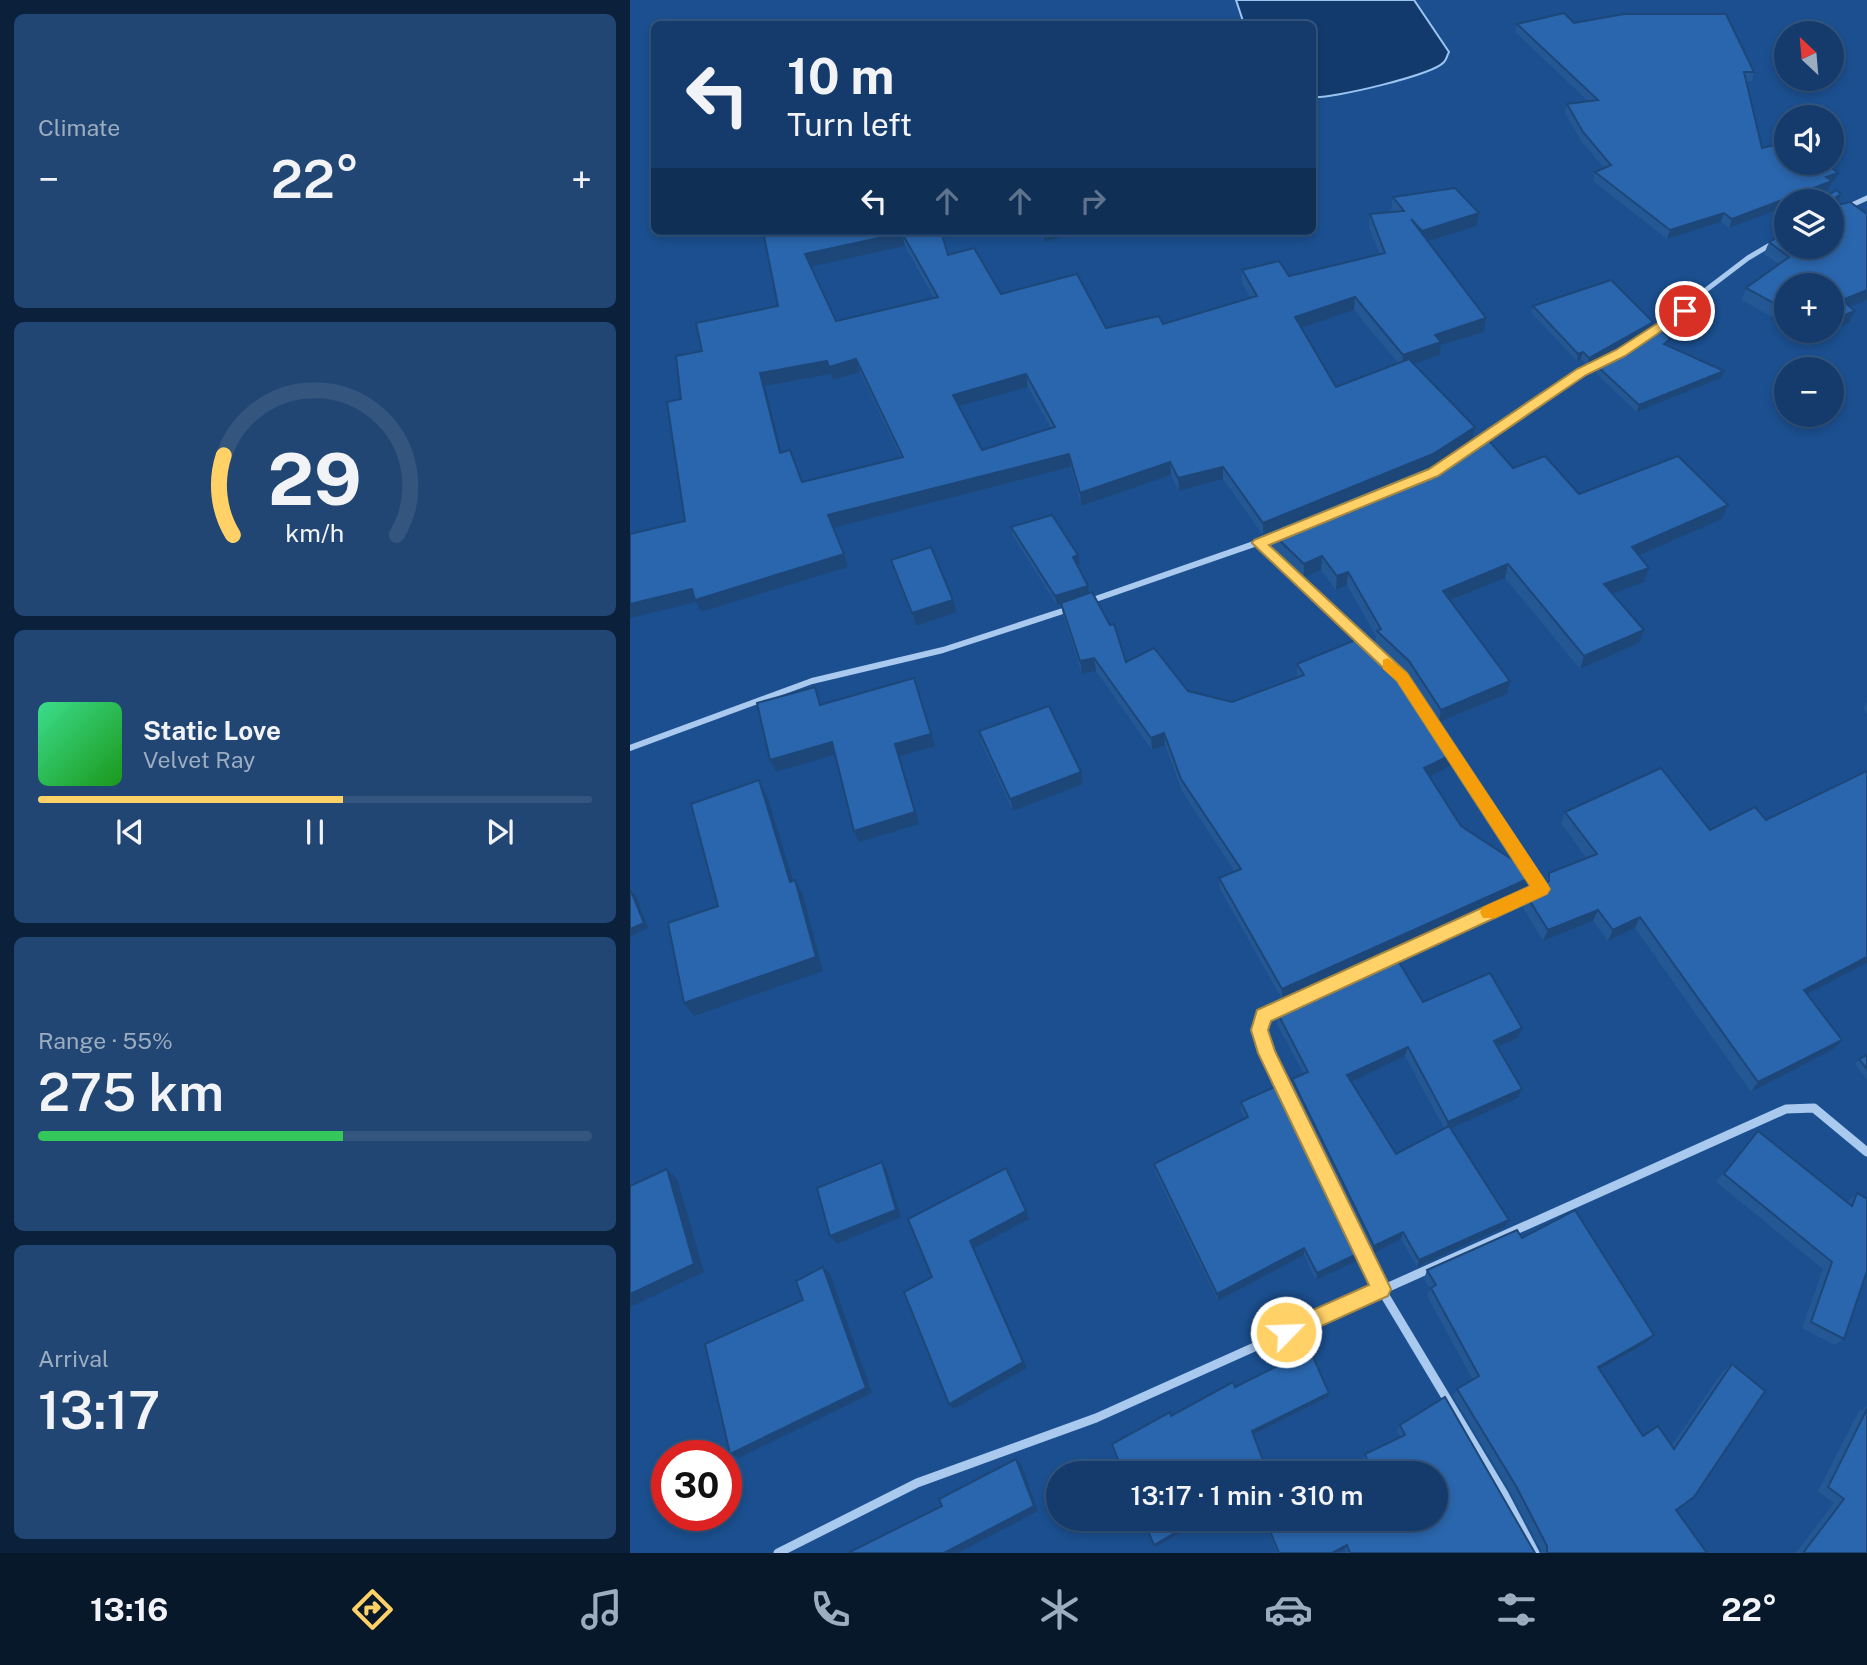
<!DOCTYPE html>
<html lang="en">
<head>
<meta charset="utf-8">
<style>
  body { margin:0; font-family:"Public Sans",sans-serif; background:#214673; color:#f1f3f6; height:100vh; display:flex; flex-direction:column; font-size:26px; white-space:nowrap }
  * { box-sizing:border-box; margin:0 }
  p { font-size:23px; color:#9dadc1 }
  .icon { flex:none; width:38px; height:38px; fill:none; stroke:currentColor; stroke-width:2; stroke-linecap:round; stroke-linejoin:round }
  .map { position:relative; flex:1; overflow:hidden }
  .side { display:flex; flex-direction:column; gap:14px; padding:14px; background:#0b203b; width:630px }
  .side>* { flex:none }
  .guide { position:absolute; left:21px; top:21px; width:665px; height:214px; border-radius:10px; box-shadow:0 4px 10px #0003,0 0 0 2px #33557e; background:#143b6b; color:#f1f3f6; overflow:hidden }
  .needle { width:46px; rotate:334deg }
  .controls { position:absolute; left:1144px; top:21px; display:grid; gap:14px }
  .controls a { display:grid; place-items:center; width:70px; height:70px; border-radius:50%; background:#143b6b; box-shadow:0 4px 10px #0003,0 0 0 2px #33557e; font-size:35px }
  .speed { position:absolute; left:21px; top:1440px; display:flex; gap:14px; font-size:35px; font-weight:700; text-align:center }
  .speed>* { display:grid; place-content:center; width:91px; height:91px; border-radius:50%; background:#143b6b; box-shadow:0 4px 10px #0003,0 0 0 2px #33557e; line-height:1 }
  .speed .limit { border:10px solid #d22; background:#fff; color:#111 }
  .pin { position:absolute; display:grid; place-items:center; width:60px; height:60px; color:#fff; margin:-30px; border:4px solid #fff; border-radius:50%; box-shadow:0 2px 7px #0007 }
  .me { position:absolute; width:77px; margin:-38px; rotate:66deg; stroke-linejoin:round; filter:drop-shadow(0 0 5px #0008) }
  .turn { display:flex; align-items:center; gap:24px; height:147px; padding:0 21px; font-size:32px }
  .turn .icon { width:91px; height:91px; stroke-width:2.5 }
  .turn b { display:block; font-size:49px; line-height:60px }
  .lanes { display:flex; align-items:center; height:66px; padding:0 21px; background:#0003; justify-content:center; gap:35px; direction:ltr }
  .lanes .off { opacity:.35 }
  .big { font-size:52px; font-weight:600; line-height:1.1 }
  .side .widget { flex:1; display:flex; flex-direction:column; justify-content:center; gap:10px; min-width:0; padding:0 24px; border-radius:10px; background:#214673 }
  .side .dial { align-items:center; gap:0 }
  .dial svg { height:182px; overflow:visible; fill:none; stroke:#33557e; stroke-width:7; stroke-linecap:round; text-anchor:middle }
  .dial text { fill:#f1f3f6; stroke:none }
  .song { display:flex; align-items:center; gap:21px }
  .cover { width:84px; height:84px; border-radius:10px; background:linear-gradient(135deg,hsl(150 70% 55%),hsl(120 70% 35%)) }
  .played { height:7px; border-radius:4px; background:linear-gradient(90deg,#ffd166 55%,#33557e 55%) }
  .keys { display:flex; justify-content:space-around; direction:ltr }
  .heat { display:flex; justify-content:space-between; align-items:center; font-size:38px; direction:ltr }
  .charge { height:10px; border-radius:5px; background:linear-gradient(90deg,#34c759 55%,#33557e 0) }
  .trip { position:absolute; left:416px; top:1461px; width:402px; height:70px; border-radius:35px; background:#143b6b; box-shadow:0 4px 10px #0003,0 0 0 2px #33557e; font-weight:600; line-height:70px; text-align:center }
  .tab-bar { display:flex; height:112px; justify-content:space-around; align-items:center; background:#08182b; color:#9dadc1 }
  .tab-bar .icon { width:49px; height:49px }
  .tab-bar .current { color:#ffd166 }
  .tab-bar b { font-size:32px; color:#f1f3f6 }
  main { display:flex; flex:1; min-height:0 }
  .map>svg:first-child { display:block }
</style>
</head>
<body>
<main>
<section class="side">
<div class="widget"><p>Climate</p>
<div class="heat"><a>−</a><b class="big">22°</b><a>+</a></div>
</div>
<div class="widget dial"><svg viewBox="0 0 100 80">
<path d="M14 69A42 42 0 1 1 86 69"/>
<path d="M14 69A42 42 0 0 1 10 34" stroke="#ffd166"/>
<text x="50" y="56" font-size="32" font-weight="700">29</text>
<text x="50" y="72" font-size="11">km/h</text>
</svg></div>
<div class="widget">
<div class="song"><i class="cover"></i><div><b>Static Love</b><p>Velvet Ray</p></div></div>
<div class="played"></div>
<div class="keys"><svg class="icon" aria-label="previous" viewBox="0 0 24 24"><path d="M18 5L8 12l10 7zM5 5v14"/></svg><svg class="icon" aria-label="pause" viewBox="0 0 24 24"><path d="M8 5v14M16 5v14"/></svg><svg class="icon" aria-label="next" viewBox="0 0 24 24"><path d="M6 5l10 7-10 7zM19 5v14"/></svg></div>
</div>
<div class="widget"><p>Range · 55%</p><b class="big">275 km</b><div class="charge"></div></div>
<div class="widget"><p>Arrival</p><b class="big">13:17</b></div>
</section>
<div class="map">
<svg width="1237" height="1553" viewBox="0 0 1237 1553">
  <rect width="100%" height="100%" fill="#1b4f8f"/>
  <!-- water -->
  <path fill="#123a6d" stroke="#9cc4f0" stroke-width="2" d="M606 0H784L819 52C817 55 817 59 814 62 803 75 701 99 683 97L682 24H614Z"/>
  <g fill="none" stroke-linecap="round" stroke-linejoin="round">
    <!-- minor-far2 -->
    <g stroke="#a9c9ee" stroke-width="5">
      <path d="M1202 214 1237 198"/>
      <path d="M1005 344 1118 258 1157 235"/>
      <path d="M925 390 991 352"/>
    </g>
    <!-- minor-far1 -->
    <g stroke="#a9c9ee" stroke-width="6">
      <path d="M848 443 928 389"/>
      <path d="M629 543 736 643"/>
      <path d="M457 602 647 536"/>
      <path d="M0 748 182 681 313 650 439 609"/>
      <path d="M820 751 911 889 895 896"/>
    </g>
    <!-- minor -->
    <g stroke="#a9c9ee" stroke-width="9">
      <path d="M757 958 899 895"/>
      <path d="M666 999 634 1016 630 1030 637 1053 751 1289 874 1494 905 1553"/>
      <path d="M148 1553 287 1483 466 1418 1156 1109 1184 1108 1237 1152"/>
    </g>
  </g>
  <!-- wall -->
  <g fill="#245895" fill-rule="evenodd">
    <path d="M944 23 1124 72 1122 81H1116L1132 148 1208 173 1204 182 1201 183 1198 190 1170 201H1157V206L1099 228 1091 222 1037 239 963 181 965 172 974 168 951 141 935 113 937 104 958 101 885 32 887 24Z"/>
    <path d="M763 197 849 213 847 226 798 242 856 318 854 332 811 345 810 355 783 364 845 427 843 439 804 465 883 468 949 494 1092 519 1009 556 1019 568 1014 582 982 593 1009 643 950 669 875 578 820 601 880 681 877 694 809 722 777 674 745 644 746 636 717 585 706 590 691 570 674 577 640 545V532L633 535 593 479 549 491 541 475 451 506 441 467 203 528 218 567 71 612 66 602 55 521 51 399 72 351 148 306 133 231H311L318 255 371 294 476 328 533 324 621 298 612 283V270L659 276 750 255 739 228 740 214 763 212 761 210ZM275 246 304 298 206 321 181 266ZM724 310 768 363 706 387 671 328ZM230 372 271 458 172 482 151 453 135 386 201 374 203 380ZM398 387 421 428 352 450 330 406Z"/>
    <path d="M1207 205 1237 214V300L1220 307 1225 311 1219 323 1202 330V285H1157V319L1149 312 1142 317 1112 300 1116 288 1149 264 1134 254 1139 242 1157 247Z"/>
    <path d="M408 231H456L414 242Z"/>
    <path d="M903 306 1021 329 958 365 951 359 947 361 902 313Z"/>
    <path d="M1171 331H1200L1181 339Z"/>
    <path d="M1038 346 1091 378 1007 412 966 373 967 366Z"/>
    <path d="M381 527 450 564 447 565 459 593 496 662 558 691 602 702 667 677V664L800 715 799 719 823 765 799 776 831 826 906 875 902 886 652 999 590 889 589 878 605 872 552 791 535 745 522 750 466 671 452 674 433 615 431 604 427 605 383 536Z"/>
    <path d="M261 560 323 600 327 612 286 626 265 573Z"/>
    <path d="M1237 702V714L1233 709Z"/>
    <path d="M349 731 451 772 453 784 383 811 352 744Z"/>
    <path d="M935 812 1080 830 1237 963 1177 994 1204 1049 1121 1092 1005 928 978 941 963 921 913 941 892 906 896 895 915 884 919 873 956 858 931 823Z"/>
    <path d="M659 1001 793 1002 892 1028 888 1038 867 1047 888 1098 821 1128 879 1220 875 1227 787 1267 771 1239 742 1254 662 1088V1079L674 1074 647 1024 648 1014 659 1009ZM775 1056 814 1128 766 1154 721 1082Z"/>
    <path d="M1237 1055V1080L1225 1064 1229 1059Z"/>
    <path d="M611 1102 731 1252 729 1260 686 1280 674 1255 588 1301 525 1172 524 1164 615 1118 611 1111Z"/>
    <path d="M1128 1131 1217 1202 1227 1193 1214 1339 1204 1345 1172 1328 1193 1269 1086 1182Z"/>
    <path d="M892 1238 1016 1343 970 1370 1013 1436 1042 1445 1093 1371 1102 1364 1046 1510 1077 1553H911V1550L880 1491 823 1396 827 1389 843 1380 797 1296 800 1289 794 1279 797 1270Z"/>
    <path d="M1237 1407V1553H1166L1204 1503 1188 1491 1229 1411Z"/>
    <path d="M770 1425 905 1553H716L715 1549 707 1553H647L633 1519H807L733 1462 732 1460 735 1454 770 1437 767 1431Z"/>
  </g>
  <!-- shaded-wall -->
  <g fill="#1d4779">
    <path d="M1208 173 1204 182 1201 183 1198 190 1170 201H1157V206L1099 228 1102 219 1196 177Z"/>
    <path d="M1211 194 1206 206 1202 209V200Z"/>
    <path d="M849 213 847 226 790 244 792 231Z"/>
    <path d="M1094 213 1091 222 1037 239 1040 230Z"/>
    <path d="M420 231H456L414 242 413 233Z"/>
    <path d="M272 233 275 246 179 267 175 254Z"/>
    <path d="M1237 290V300L1207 312 1212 300Z"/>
    <path d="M725 297 724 310 665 330V317Z"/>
    <path d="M1153 300 1149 312 1142 317 1147 305Z"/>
    <path d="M1225 311 1219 323 1202 330V320Z"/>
    <path d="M856 318 854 332 811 345 810 355 772 368 773 355 805 335Z"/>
    <path d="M1023 322 1021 329 958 365 959 358Z"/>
    <path d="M1184 331H1200L1181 339Z"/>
    <path d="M953 352 951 359 947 361 948 354Z"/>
    <path d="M226 359 230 372 203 380 199 367Z"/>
    <path d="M197 361 201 374 135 386 155 466 150 453 130 373Z"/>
    <path d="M1094 371 1091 378 1007 412 1009 405Z"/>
    <path d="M396 374 398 387 326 407 323 395Z"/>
    <path d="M845 427 843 439 801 467 633 535V523Z"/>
    <path d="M439 454 441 467 203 528 198 515Z"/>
    <path d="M540 462 541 475 451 506 450 493Z"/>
    <path d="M593 467V479L549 491 548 478Z"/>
    <path d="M1098 505 1092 519 997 561 1002 547Z"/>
    <path d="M214 554 218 567 71 612 66 602 0 618V604Z"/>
    <path d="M448 555 450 564 444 566 443 557Z"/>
    <path d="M692 556 691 570 674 577V564Z"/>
    <path d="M878 564 875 578 811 604 813 591Z"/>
    <path d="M1019 568 1014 582 970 598 974 584Z"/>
    <path d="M718 572 717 585 706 590 707 576Z"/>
    <path d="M458 586 459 595 427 605 425 596Z"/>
    <path d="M323 600 327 612 286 626 282 613Z"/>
    <path d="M1014 630 1009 643 950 669 954 656Z"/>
    <path d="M464 658 466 671 452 674 450 661Z"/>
    <path d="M284 678 305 746 270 756 289 824 229 842 224 831 265 744Z"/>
    <path d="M880 681 877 694 809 722 811 710Z"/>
    <path d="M534 733 535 745 522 750 521 738Z"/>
    <path d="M202 742 207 754 146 772 140 760Z"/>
    <path d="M825 753 823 765 792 780 794 768Z"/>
    <path d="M451 772 453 784 383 811 380 799Z"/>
    <path d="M129 780 137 796 168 896 160 882Z"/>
    <path d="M906 875 902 886 652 999V989Z"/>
    <path d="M165 880 173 895 193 971 64 1016 54 1003Z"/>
    <path d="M1 891 6 896 18 928 0 937Z"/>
    <path d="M968 910 963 921 913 941 918 930Z"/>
    <path d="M1010 917 1005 928 978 941 983 930Z"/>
    <path d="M1237 957V963L1166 1000 1174 990Z"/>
    <path d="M892 1028 888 1038 860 1050 864 1041Z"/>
    <path d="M1212 1040 1204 1049 1121 1092 1128 1082Z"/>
    <path d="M778 1047 775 1056 715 1085 717 1075Z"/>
    <path d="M892 1089 888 1098 815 1131 818 1122Z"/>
    <path d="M252 1162 257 1171 271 1217 207 1244 200 1236Z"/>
    <path d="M37 1169 47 1179 74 1272 0 1307V1294Z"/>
    <path d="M396 1211 399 1219 344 1248 397 1368 324 1409 319 1404 340 1241Z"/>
    <path d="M879 1220 875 1227 787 1267 789 1260Z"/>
    <path d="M773 1232 771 1239 742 1254 744 1246Z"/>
    <path d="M674 1248V1255L588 1301 587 1294Z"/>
    <path d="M731 1252 729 1260 686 1280 687 1273Z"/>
    <path d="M193 1267 200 1274 242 1393 109 1458 100 1454Z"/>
    <path d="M1024 1335 1016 1343 962 1374 968 1367Z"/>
    <path d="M699 1393 698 1397 622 1435V1431Z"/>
    <path d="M386 1459 391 1464 408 1511 328 1553H314Z"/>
    <path d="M569 1519H574L526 1547 524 1545Z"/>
    <path d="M717 1545 715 1549 707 1553H702Z"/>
  </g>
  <!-- building -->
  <g fill="#2a66ad" stroke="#1d4779" stroke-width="2" fill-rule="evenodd">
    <path d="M934 13 944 23 994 14H1096L1124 72H1114L1132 148 1157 142V163H1196L1208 173 1196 177 1202 181 1102 219 1094 213 1040 230 965 172 981 165 953 132 937 104 968 100 887 24Z"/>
    <path d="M825 188 849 213 792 231 781 219 856 318 805 335 811 342 773 355 725 297 665 317 706 387 779 359 845 427 803 454 633 523 593 467 548 478 540 462 450 493 439 454 198 515 214 554 65 600 62 589 0 604V534L55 521 37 402 51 399 46 356 72 351 66 323 148 306 133 231H311L318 255 344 248 371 294 447 274 476 328 529 316 533 324 627 296 612 270 649 261 659 276 755 253 740 214 774 211 763 197ZM272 233 308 297 206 321 175 254ZM226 359 273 457 172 482 160 450 150 453 130 373 197 361 199 367ZM396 374 425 427 352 450 323 395Z"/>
    <path d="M1206 190 1211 194 1202 200V201H1191Z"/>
    <path d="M1202 201 1203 206 1220 202 1237 214V290L1212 300 1225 311 1202 320V285H1157V303L1153 300 1147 305 1116 288 1159 257 1139 242 1157 232V247H1202Z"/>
    <path d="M981 280 1023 322 959 358 953 352 948 354 903 306Z"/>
    <path d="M1031 329 1040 339 1034 344 1094 371 1009 405 967 366Z"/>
    <path d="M853 434 883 468 915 456 949 494 1048 456 1098 505 1002 547 1019 568 974 584 1014 630 954 656 878 564 813 591 880 681 811 710 779 661 747 631 751 629 718 572 707 576 692 556 674 564 640 531 808 463Z"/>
    <path d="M422 515 448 555 443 557 458 586 425 596 381 527Z"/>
    <path d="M301 547 323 600 282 613 261 560Z"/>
    <path d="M462 592 480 625 484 624 496 662 524 648 558 691 602 702 674 675 667 664 735 636 769 668 800 715 797 716 825 753 794 768 831 826 906 875 652 989 589 878 611 869 551 779 534 733 521 738 464 658 450 661 431 603Z"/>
    <path d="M284 678 301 734 265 744 285 812 224 831 202 742 140 760 127 703 185 687 190 705Z"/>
    <path d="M419 706 451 772 380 799 349 731Z"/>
    <path d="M1031 768 1080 830 1125 807 1136 820 1237 771V957L1174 990 1212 1040 1128 1082 1010 917 983 930 968 910 918 930 896 895 919 881V873L967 854 935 812Z"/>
    <path d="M129 780 160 882 165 880 186 957 54 1003 38 923 88 906 61 804Z"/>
    <path d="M0 891H1L14 923 0 929Z"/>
    <path d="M764 954 793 1002 860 973 892 1028 864 1041 892 1089 818 1122 778 1047 717 1075 766 1154 819 1126 879 1220 789 1260 773 1232 744 1246 662 1079 678 1072 648 1014 663 1007 659 1001Z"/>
    <path d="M1237 1055V1069L1229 1059Z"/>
    <path d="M649 1085 731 1252 687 1273 674 1248 587 1294 524 1164 618 1117 611 1102Z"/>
    <path d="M1128 1131 1222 1206 1227 1193 1237 1199V1271L1214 1339 1181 1322 1202 1262 1094 1174Z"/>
    <path d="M252 1162 266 1210 200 1236 187 1188Z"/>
    <path d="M376 1168 396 1211 340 1241 393 1362 319 1404 274 1292 302 1277 278 1219Z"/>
    <path d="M37 1169 64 1264 0 1294V1186Z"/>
    <path d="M945 1210 1024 1335 968 1367 1013 1436 1028 1426 1044 1449 1102 1364 1135 1391 1064 1497 1046 1510 1077 1553H917V1546L886 1486 827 1389 849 1376 801 1288 806 1285 797 1270 887 1230 892 1238Z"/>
    <path d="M193 1267 236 1388 100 1454 75 1344 173 1300 166 1281Z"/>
    <path d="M680 1350 699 1393 622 1431 638 1474H494L482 1444 540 1412 541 1416 603 1382 605 1387Z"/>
    <path d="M815 1397 905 1553H720L717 1545 702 1553H649L635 1519H807V1474H712L737 1460 735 1454 775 1435 770 1425Z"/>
    <path d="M1237 1409V1553H1173L1214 1499 1198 1487Z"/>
    <path d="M386 1459 404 1506 314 1553H218L312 1506 309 1499Z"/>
    <path d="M513 1519H569L524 1545Z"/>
  </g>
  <!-- route -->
  <path fill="#ffd166" stroke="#a68842" stroke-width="2" d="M1051 308 1061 311 995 356 956 375 808 476 639 545 777 673 920 889 917 894 641 1021 638 1030 645 1051 761 1289 758 1296 656 1342 649 1339 646 1332 649 1325 739 1285 628 1053 621 1030 627 1010 900 886 767 681 622 543 624 540 799 469 947 369 986 350Z"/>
  <!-- slow -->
  <path fill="#f59e0b" d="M758 658 777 673 917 883 920 889 917 894 865 918H853L850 912 853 907 900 886 767 681 753 669V660Z"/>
</svg>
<div class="controls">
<a><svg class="needle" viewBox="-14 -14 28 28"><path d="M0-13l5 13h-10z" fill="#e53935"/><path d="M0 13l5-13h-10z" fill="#9dadc1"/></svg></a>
<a><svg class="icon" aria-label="sound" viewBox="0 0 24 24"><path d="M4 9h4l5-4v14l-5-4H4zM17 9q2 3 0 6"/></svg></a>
<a><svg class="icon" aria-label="layers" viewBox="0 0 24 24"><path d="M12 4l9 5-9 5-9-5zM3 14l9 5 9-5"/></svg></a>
<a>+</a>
<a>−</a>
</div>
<div class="speed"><div class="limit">30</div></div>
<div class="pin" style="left:1055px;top:311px;background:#d93025"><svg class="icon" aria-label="arrive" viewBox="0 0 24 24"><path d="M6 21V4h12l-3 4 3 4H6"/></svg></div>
<svg class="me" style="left:656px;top:1332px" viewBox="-20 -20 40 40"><circle r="17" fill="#ffd166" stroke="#fff" stroke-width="3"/><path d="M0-11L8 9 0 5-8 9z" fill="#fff"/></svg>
<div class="trip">13:17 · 1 min · 310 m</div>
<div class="guide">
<div class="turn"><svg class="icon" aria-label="left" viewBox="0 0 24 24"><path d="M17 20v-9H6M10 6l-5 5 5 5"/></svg><div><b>10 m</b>Turn left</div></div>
<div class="lanes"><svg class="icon" aria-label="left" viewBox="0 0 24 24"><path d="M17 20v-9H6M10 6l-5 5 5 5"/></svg><svg class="icon off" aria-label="ahead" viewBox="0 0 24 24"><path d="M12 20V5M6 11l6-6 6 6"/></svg><svg class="icon off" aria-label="ahead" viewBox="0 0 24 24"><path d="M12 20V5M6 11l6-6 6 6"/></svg><svg class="icon off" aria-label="right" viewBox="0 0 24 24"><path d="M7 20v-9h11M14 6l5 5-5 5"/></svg></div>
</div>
</div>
</main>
<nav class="tab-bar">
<b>13:16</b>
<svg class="icon current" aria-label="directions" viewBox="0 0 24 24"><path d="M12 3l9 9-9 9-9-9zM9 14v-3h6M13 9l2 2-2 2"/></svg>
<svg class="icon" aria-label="music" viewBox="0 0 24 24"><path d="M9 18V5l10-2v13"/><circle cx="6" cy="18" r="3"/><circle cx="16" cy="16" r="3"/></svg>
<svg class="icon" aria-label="phone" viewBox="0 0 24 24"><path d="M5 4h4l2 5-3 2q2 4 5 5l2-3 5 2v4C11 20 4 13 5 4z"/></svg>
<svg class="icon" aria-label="climate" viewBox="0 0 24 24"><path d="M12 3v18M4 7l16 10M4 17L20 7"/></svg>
<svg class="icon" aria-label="car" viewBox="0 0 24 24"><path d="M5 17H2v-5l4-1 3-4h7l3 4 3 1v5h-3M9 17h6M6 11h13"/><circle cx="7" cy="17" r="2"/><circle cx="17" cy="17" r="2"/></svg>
<svg class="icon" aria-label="filters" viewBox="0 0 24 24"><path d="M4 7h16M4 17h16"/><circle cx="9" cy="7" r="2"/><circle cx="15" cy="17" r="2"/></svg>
<b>22°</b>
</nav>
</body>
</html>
